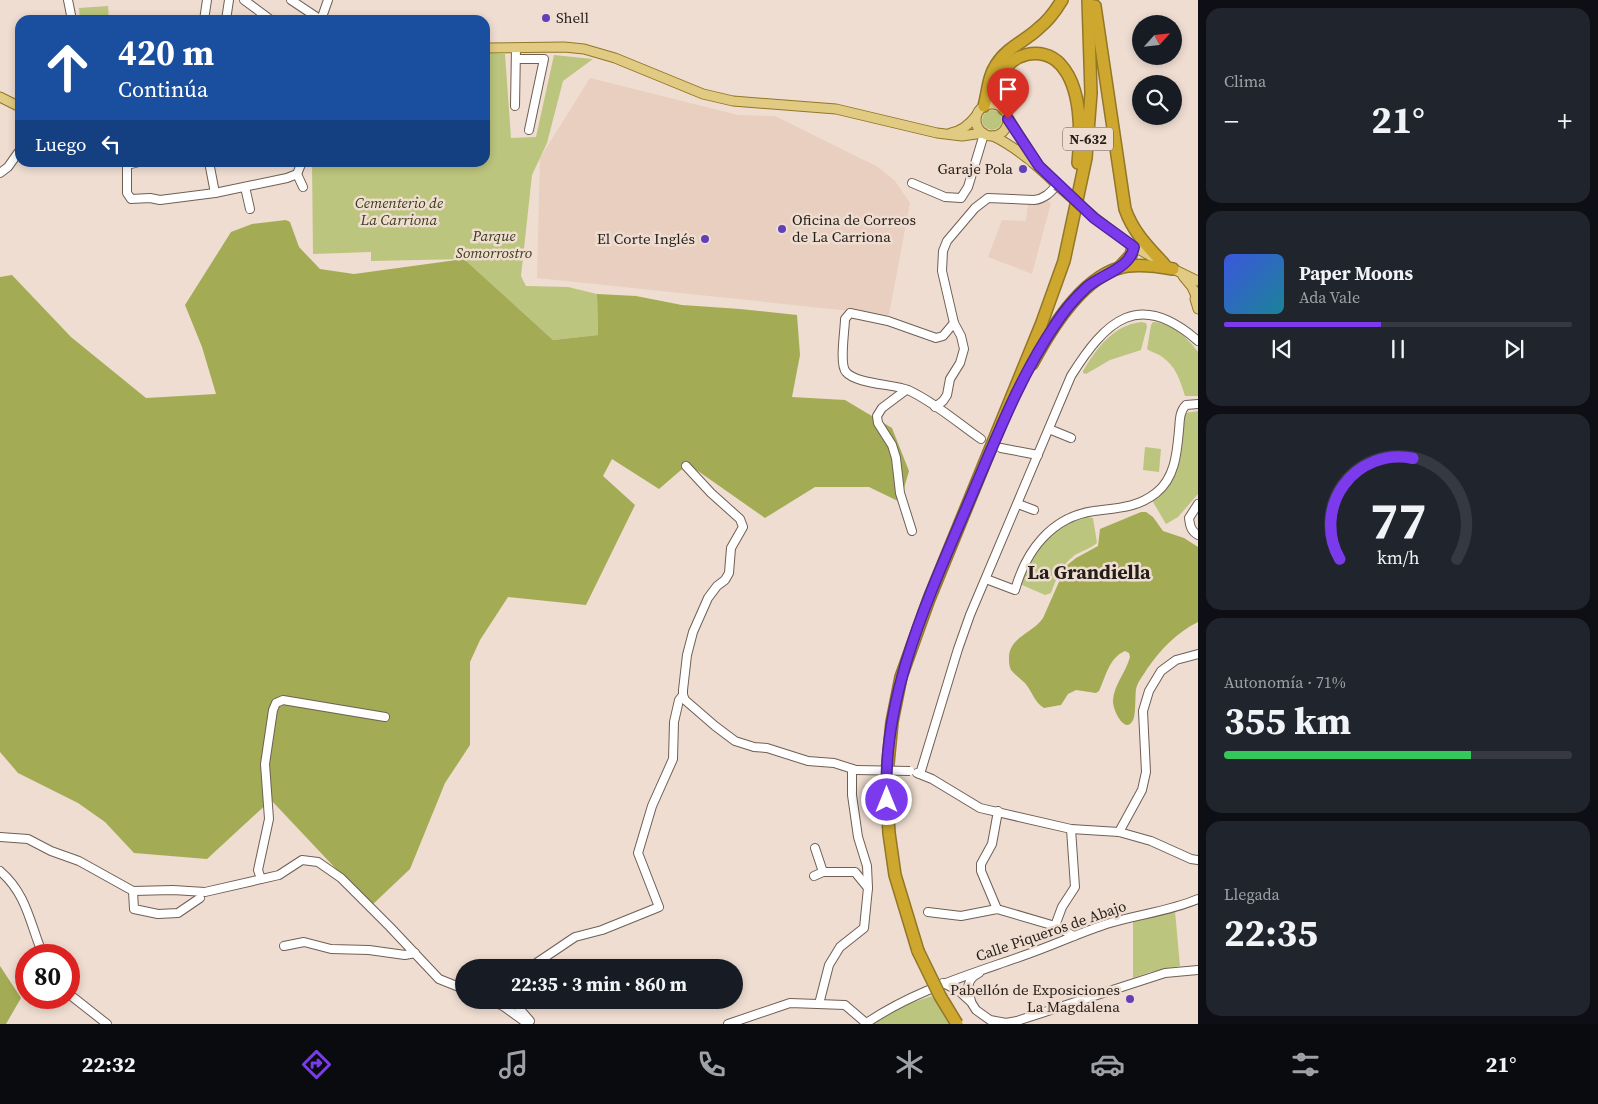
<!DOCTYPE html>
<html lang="es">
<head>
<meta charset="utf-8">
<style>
  body { margin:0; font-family:"Source Serif 4",serif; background:#20242c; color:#f1f3f6; height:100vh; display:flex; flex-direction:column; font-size:19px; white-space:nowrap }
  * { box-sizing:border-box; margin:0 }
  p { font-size:16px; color:#9ea1a6 }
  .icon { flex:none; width:28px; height:28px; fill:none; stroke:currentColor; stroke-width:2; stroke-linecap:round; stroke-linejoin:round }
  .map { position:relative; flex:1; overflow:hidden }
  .panel { display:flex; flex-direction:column; gap:8px; padding:8px; background:#0d0f14; width:400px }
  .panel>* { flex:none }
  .guide { position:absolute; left:15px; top:15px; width:475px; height:152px; border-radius:15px; box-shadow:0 2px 8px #0003; background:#1a4fa0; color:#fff; overflow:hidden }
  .needle { width:32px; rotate:63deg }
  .buttons { position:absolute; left:1132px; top:15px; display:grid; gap:10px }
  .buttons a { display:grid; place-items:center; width:50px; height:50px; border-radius:50%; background:#171b24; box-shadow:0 2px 8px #0003; font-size:25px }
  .speed { position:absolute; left:15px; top:944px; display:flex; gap:10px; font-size:25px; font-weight:700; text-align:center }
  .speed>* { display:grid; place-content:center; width:65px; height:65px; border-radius:50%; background:#171b24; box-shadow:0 2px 8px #0003; line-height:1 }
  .speed .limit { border:8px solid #d22; background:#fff; color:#111 }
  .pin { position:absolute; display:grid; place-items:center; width:42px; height:42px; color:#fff; margin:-51px -21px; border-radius:50% 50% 50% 0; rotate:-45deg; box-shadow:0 0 5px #0007 }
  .pin .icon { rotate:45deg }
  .me { position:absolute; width:55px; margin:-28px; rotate:0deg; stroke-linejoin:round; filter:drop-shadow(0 0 4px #0008) }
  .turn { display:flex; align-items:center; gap:18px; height:105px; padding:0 20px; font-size:22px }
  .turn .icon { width:65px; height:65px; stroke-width:2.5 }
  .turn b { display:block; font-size:35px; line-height:42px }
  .then { display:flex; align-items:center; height:48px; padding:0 20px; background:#0003; gap:10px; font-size:19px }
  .big { font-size:38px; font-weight:700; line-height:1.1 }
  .panel .widget { flex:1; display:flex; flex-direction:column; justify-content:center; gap:8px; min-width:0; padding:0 18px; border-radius:15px; background:#20242c }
  .panel .dial { align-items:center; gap:0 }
  .dial svg { height:130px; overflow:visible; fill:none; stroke:#363941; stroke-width:7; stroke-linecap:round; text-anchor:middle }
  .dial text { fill:#f1f3f6; stroke:none }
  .song { display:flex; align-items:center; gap:15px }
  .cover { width:60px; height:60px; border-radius:8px; background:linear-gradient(135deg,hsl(230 70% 55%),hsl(190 70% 35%)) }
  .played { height:5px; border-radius:2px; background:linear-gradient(90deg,#7c3aed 45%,#363941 45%) }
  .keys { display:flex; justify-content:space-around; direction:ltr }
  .heat { display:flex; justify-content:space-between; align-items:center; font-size:28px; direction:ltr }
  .charge { height:8px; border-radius:4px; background:linear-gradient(90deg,#34c759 71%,#363941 0) }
  .trip { position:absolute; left:455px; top:959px; width:288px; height:50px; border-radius:25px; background:#171b24; box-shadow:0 2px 8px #0003; font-weight:700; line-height:50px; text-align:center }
  .tabs { display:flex; height:80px; justify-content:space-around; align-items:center; background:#090b0e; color:#9ea1a6 }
  .tabs .icon { width:35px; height:35px }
  .tabs .selected { color:#7c3aed }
  .tabs b { font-size:22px; color:#f1f3f6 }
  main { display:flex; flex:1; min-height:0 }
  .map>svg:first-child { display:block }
</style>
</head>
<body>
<main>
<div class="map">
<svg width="1198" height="1024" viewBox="0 0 1198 1024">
  <rect width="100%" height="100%" fill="#efddd1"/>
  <!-- built -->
  <g fill="#e8cfbf">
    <path d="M590 78 738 115 775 116 878 167 895 181 910 203 889 315 537 278 540 158Z"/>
    <path d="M1047 201 1051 203 1032 274 988 257 1002 220 1026 221 1028 204Z"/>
  </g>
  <!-- green -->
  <g fill="#bcc57d">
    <path d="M108 6 109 20H80L79 8Z"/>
    <path d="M485 53 505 54 511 138 536 137 554 55 593 59 563 81 547 143 532 175 521 276 526 286 568 287 597 294 598 335 553 340 464 259 371 261V252L313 254 312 163 485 162Z"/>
    <circle cx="992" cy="120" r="10"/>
    <path d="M1141 322 1146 323 1147 327 1141 350 1110 360 1086 374 1083 373V371C1097 348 1112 326 1141 322Z"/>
    <path d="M1153 322C1171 323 1188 338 1198 352V396H1185C1180 380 1176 366 1161 356 1156 353 1151 352 1147 349L1151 325Z"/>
    <path d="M1198 411V494L1178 517 1166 524 1153 502C1158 495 1166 490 1171 482 1184 461 1182 436 1185 413Z"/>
    <path d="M1145 447 1161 449 1159 472 1143 470Z"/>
    <path d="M1087 517 1093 518 1097 543C1091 548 1082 551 1075 555 1062 564 1056 579 1051 593L1045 595 1022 585 1021 584C1036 548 1050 529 1087 517Z"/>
    <path d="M1175 911 1180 966 1150 972 1133 978V920Z"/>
    <path d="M932 996 949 1024H871L886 1011Z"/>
  </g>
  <!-- forest -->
  <g fill="#a3ac54">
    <path d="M286 220 290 222 299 247 320 269 354 274 464 259 553 340 598 335 597 294 636 296 682 305 740 309 797 315 800 355 792 397 845 400 892 428 909 471 900 502 869 487H815L765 518 688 464 659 489 612 459 603 476 635 505 586 605 508 597 480 640 470 662V745L445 783 410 869 371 906 271 800 207 859 134 853 105 822 78 803 18 773 0 752V277L12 275 71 337 146 398 216 394 202 347 185 305 231 232 252 224Z"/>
    <path d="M1141 512H1146L1153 517 1163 531 1184 538 1198 547V622C1176 633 1161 649 1147 669 1143 676 1138 681 1136 689 1135 697 1136 715 1133 720 1125 736 1112 709 1113 700 1114 685 1126 672 1130 657L1129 653 1125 651C1109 658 1106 676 1099 691L1096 693 1076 690 1068 694 1061 705 1044 708C1034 702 1032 691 1025 683 1021 679 1015 675 1011 670 1009 666 1009 662 1009 658 1009 637 1032 634 1043 618L1066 566 1076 558 1098 546 1100 529Z"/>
    <path d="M0 966 21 998 6 1024H0Z"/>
  </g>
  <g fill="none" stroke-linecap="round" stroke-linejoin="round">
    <defs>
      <g id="minor">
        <path d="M68 0 72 20"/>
        <path d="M244 0 271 20"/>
        <path d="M291 0 321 20"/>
        <path d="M204 20 207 0"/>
        <path d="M226 20 229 0"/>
        <path d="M321 20 328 0"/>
        <path d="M516 59H544L529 130"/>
        <path d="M515 106 516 48"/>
        <path d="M127 162V193L131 199 150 198 160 200 215 193 287 178 297 174 302 162"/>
        <path d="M209 162 215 193"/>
        <path d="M127 165 139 162"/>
        <path d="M0 173 8 167 20 150"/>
        <path d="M297 174 303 187"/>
        <path d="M912 183 945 197 961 198 968 187 984 134"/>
        <path d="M245 187 250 209"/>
        <path d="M954 323 943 336 936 338 888 321 850 313 845 319C845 330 839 364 846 372 856 384 893 384 908 390 934 402 958 423 981 439"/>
        <path d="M906 390 882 408 877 416 878 423 892 445 896 458 900 493 912 531"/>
        <path d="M935 407 943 401 947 395 950 379 960 363 964 349 961 336 954 323 942 271 943 251 947 241 975 208 988 198 1034 200C1044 199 1050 193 1057 185"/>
        <path d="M1049 429 1071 438"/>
        <path d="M1001 448 1038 455"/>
        <path d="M686 466 711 493 740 519 743 527 731 548 729 573 725 580 717 586 708 598 693 632 687 655 683 690V695L685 700 715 726 735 741 754 747 767 748 808 761 834 763 856 770"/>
        <path d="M1018 504 1034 510"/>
        <path d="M1198 504 1189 518C1190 526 1191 531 1198 535"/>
        <path d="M986 579 1015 590C1026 551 1051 517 1094 511 1117 508 1137 508 1156 493 1175 478 1177 453 1179 430 1180 421 1179 412 1186 405L1198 404"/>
        <path d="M852 769V795L858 837 867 866 868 888"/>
        <path d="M917 773 932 779 980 808 1071 829 1119 832 1151 841 1191 859 1198 860"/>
        <path d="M920 774 958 649 970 615 1071 376C1106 320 1139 289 1198 341"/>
        <path d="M1119 832 1142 790 1146 772 1143 711 1149 691 1161 671 1176 660 1198 654"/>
        <path d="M0 837 28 839 51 851 79 861 133 891 173 890 205 892 279 875 302 860 318 862 341 878 390 927 439 979 464 989"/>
        <path d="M815 848 823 872"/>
        <path d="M0 871C27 894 30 924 43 955"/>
        <path d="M814 876 823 872H855L868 888 864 928 840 947 829 965 819 1004"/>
        <path d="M261 879 258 870 269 819 265 764 273 710 276 703 283 700 385 717"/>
        <path d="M133 891 134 909 158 914 178 913 200 898"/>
        <path d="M997 909 981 871V864L992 844 998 811"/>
        <path d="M928 912 961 916 997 909 1055 926 1074 936"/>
        <path d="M1055 926 1062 907 1075 887 1071 829"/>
        <path d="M284 946 304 942 331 949 369 950 405 955 415 953"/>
        <path d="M529 968 575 937 602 930 659 907 638 853 652 806 673 759 674 722 679 700 683 695"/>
        <path d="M943 983 959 991 971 1002 976 1010 990 1020 1006 1023 1017 1021 1165 973 1198 970"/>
        <path d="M69 994 107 1024"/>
        <path d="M489 1000 503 1006 528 1024"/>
        <path d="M512 1000 530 1021"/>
        <path d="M971 1001C967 989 966 979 979 973"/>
        <path d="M728 1024 790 1003 845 1005 866 1023"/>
        <path d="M865 1024C915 990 969 975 1025 955 1054 945 1081 932 1110 923 1140 914 1170 911 1198 899"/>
      </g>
      <g id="major">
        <path d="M485 48 564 47 584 49 615 58 703 94 733 101 836 109 937 133 962 136 983 133"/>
        <path d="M0 97 20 107"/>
        <circle cx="992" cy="120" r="16"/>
        <path d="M1009 119 1033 158"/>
        <path d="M951 133C962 131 969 125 976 116"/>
        <path d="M993 136C1018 148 1038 166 1057 185"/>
        <path d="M1094 217 1129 244 1158 260"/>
        <path d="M1169 267 1198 281"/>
        <path d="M1183 276 1192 287 1196 296"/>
        <path d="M1198 292 1195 299 1198 309"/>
      </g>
      <g id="highway">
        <path d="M1095 6 1125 209C1133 232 1148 247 1164 264"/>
        <path d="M984 106C988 92 988 77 996 65 1007 47 1026 41 1040 27 1049 20 1056 10 1062 0"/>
        <path d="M1004 109C1002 99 999 88 1001 78 1008 53 1043 45 1060 64 1082 87 1081 134 1078 163"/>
        <path d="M1119 268 1131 255 1133 247"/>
        <path d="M1032 364C1050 330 1080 280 1119 268 1135 263 1156 266 1173 269"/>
        <path d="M918 951 895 875 889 833 886 784 892 722 901 677 929 599 1041 325 1064 261 1086 158 1091 93 1088 0"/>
      </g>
    </defs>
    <!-- minor casing -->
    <use href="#minor" stroke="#6f5f55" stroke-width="10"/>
    <!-- major casing -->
    <use href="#major" stroke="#927727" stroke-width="11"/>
    <!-- highway casing -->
    <use href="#highway" stroke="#927727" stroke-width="14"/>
    <!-- minor -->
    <use href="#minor" stroke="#fff" stroke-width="8"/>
    <!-- major -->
    <use href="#major" stroke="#e1ca82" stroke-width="9"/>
    <!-- highway -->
    <use href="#highway" stroke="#cda72e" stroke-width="11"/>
    <defs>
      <path id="minor-bridge" d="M856 770 910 771"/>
      <path id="major-bridge" d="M1057 185 1094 217"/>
      <path id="highway-bridge" d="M918 951 940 996 957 1024"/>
    </defs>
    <!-- minor-bridge casing -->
    <use href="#minor-bridge" stroke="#6f5f55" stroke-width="10" stroke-linecap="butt"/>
    <!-- major-bridge casing -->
    <use href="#major-bridge" stroke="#927727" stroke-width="11" stroke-linecap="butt"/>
    <!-- highway-bridge casing -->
    <use href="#highway-bridge" stroke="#927727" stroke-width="14" stroke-linecap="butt"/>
    <!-- minor-bridge -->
    <use href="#minor-bridge" stroke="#fff" stroke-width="8"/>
    <!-- major-bridge -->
    <use href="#major-bridge" stroke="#e1ca82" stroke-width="9"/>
    <!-- highway-bridge -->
    <use href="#highway-bridge" stroke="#cda72e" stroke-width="11"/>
  </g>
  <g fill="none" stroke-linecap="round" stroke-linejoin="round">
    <defs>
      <path id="route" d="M887 800C881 695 931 592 971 497 996 439 1019 378 1055 325 1064 311 1075 298 1087 287 1102 274 1130 269 1134 247L1094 218 1039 166 1008 119"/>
    </defs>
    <!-- route casing -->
    <use href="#route" stroke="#51269a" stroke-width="12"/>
    <!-- route -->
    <use href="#route" stroke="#7c3aed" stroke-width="9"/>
  </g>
  <!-- markers -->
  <g fill="#613fb8" stroke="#efddd1" stroke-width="2">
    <circle cx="546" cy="18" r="5"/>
    <circle cx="1023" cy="169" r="5"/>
    <circle cx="782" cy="229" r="5"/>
    <circle cx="705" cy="239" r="5"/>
    <circle cx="1130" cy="999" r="5"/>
  </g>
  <g text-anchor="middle" stroke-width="5" stroke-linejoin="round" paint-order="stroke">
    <!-- shield labels -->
    <rect fill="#efddd1" stroke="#615750" stroke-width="1" x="1063" y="127.5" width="50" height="23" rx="4"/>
    <g font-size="14" font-weight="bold" fill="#241e19">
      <text x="1088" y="144">N-632</text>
    </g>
    <!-- poi labels -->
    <g font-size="15" fill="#241e19" stroke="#efddd1" text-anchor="end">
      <text x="556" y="23" text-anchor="start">Shell</text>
      <text x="1013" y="174">Garaje Pola</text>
      <text x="792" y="225" text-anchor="start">Oficina de Correos<tspan x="792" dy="17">de La Carriona</tspan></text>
      <text x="695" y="244">El Corte Inglés</text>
      <text x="1120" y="995">Pabellón de Exposiciones<tspan x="1120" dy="17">La Magdalena</tspan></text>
    </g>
    <!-- park labels -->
    <g font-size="15" font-style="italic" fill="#3a3e18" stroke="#efddd1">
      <text x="399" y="208">Cementerio de<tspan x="399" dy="17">La Carriona</tspan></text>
      <text x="494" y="241">Parque<tspan x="494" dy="17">Somorrostro</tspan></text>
    </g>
    <!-- street labels -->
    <g font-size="15" fill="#241e19" stroke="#efddd1">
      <text transform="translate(1051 931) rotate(-19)" y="5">Calle Piqueros de Abajo</text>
    </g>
    <!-- district labels -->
    <g font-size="20" font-weight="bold" fill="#241e19" stroke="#efddd1">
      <text x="1089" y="579">La Grandiella</text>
    </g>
  </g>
</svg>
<div class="buttons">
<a><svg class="needle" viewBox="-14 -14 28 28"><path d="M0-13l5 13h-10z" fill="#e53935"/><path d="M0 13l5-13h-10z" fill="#9ea1a6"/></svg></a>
<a><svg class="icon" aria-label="search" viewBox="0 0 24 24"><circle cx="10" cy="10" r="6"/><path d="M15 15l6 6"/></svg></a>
</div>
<div class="speed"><div class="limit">80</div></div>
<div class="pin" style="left:1008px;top:119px;background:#d93025"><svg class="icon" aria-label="arrive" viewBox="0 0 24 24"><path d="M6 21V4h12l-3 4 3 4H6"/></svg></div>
<svg class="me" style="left:887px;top:800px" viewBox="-20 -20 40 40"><circle r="17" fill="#7c3aed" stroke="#fff" stroke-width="3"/><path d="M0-11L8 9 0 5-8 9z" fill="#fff"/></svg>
<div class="trip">22:35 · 3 min · 860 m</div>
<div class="guide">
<div class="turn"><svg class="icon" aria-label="ahead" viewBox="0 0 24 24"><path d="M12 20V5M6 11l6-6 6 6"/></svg><div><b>420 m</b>Continúa</div></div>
<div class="then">Luego<svg class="icon" aria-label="left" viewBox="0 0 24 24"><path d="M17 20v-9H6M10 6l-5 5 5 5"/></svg></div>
</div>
</div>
<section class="panel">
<div class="widget"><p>Clima</p>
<div class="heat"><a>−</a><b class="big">21°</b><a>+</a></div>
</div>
<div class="widget">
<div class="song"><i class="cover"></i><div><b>Paper Moons</b><p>Ada Vale</p></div></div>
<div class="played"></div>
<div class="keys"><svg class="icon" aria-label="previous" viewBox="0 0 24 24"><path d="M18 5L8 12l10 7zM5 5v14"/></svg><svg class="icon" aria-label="pause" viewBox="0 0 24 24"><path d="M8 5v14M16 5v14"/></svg><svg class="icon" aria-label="next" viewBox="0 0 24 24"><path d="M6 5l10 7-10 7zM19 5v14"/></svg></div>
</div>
<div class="widget dial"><svg viewBox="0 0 100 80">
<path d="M14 69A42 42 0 1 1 86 69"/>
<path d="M14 69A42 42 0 0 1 59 7" stroke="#7c3aed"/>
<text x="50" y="56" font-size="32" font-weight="700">77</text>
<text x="50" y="72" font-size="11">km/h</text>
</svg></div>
<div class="widget"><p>Autonomía · 71%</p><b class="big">355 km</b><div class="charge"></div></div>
<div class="widget"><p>Llegada</p><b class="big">22:35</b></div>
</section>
</main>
<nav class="tabs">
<b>22:32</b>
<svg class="icon selected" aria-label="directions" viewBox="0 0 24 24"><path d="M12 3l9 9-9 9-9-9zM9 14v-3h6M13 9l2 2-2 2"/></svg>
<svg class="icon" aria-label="music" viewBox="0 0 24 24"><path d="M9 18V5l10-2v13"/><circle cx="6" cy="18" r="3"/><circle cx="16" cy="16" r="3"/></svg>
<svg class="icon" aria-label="phone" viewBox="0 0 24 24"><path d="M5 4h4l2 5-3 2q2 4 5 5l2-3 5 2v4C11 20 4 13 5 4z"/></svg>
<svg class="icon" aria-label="climate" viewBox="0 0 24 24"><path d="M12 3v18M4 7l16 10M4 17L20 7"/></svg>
<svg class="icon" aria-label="car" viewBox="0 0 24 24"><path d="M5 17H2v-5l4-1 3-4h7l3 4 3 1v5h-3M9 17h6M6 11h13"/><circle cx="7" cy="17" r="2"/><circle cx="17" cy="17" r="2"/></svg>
<svg class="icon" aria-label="filters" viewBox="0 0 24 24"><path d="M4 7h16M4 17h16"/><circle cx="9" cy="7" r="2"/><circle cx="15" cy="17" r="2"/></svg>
<b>21°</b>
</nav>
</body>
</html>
